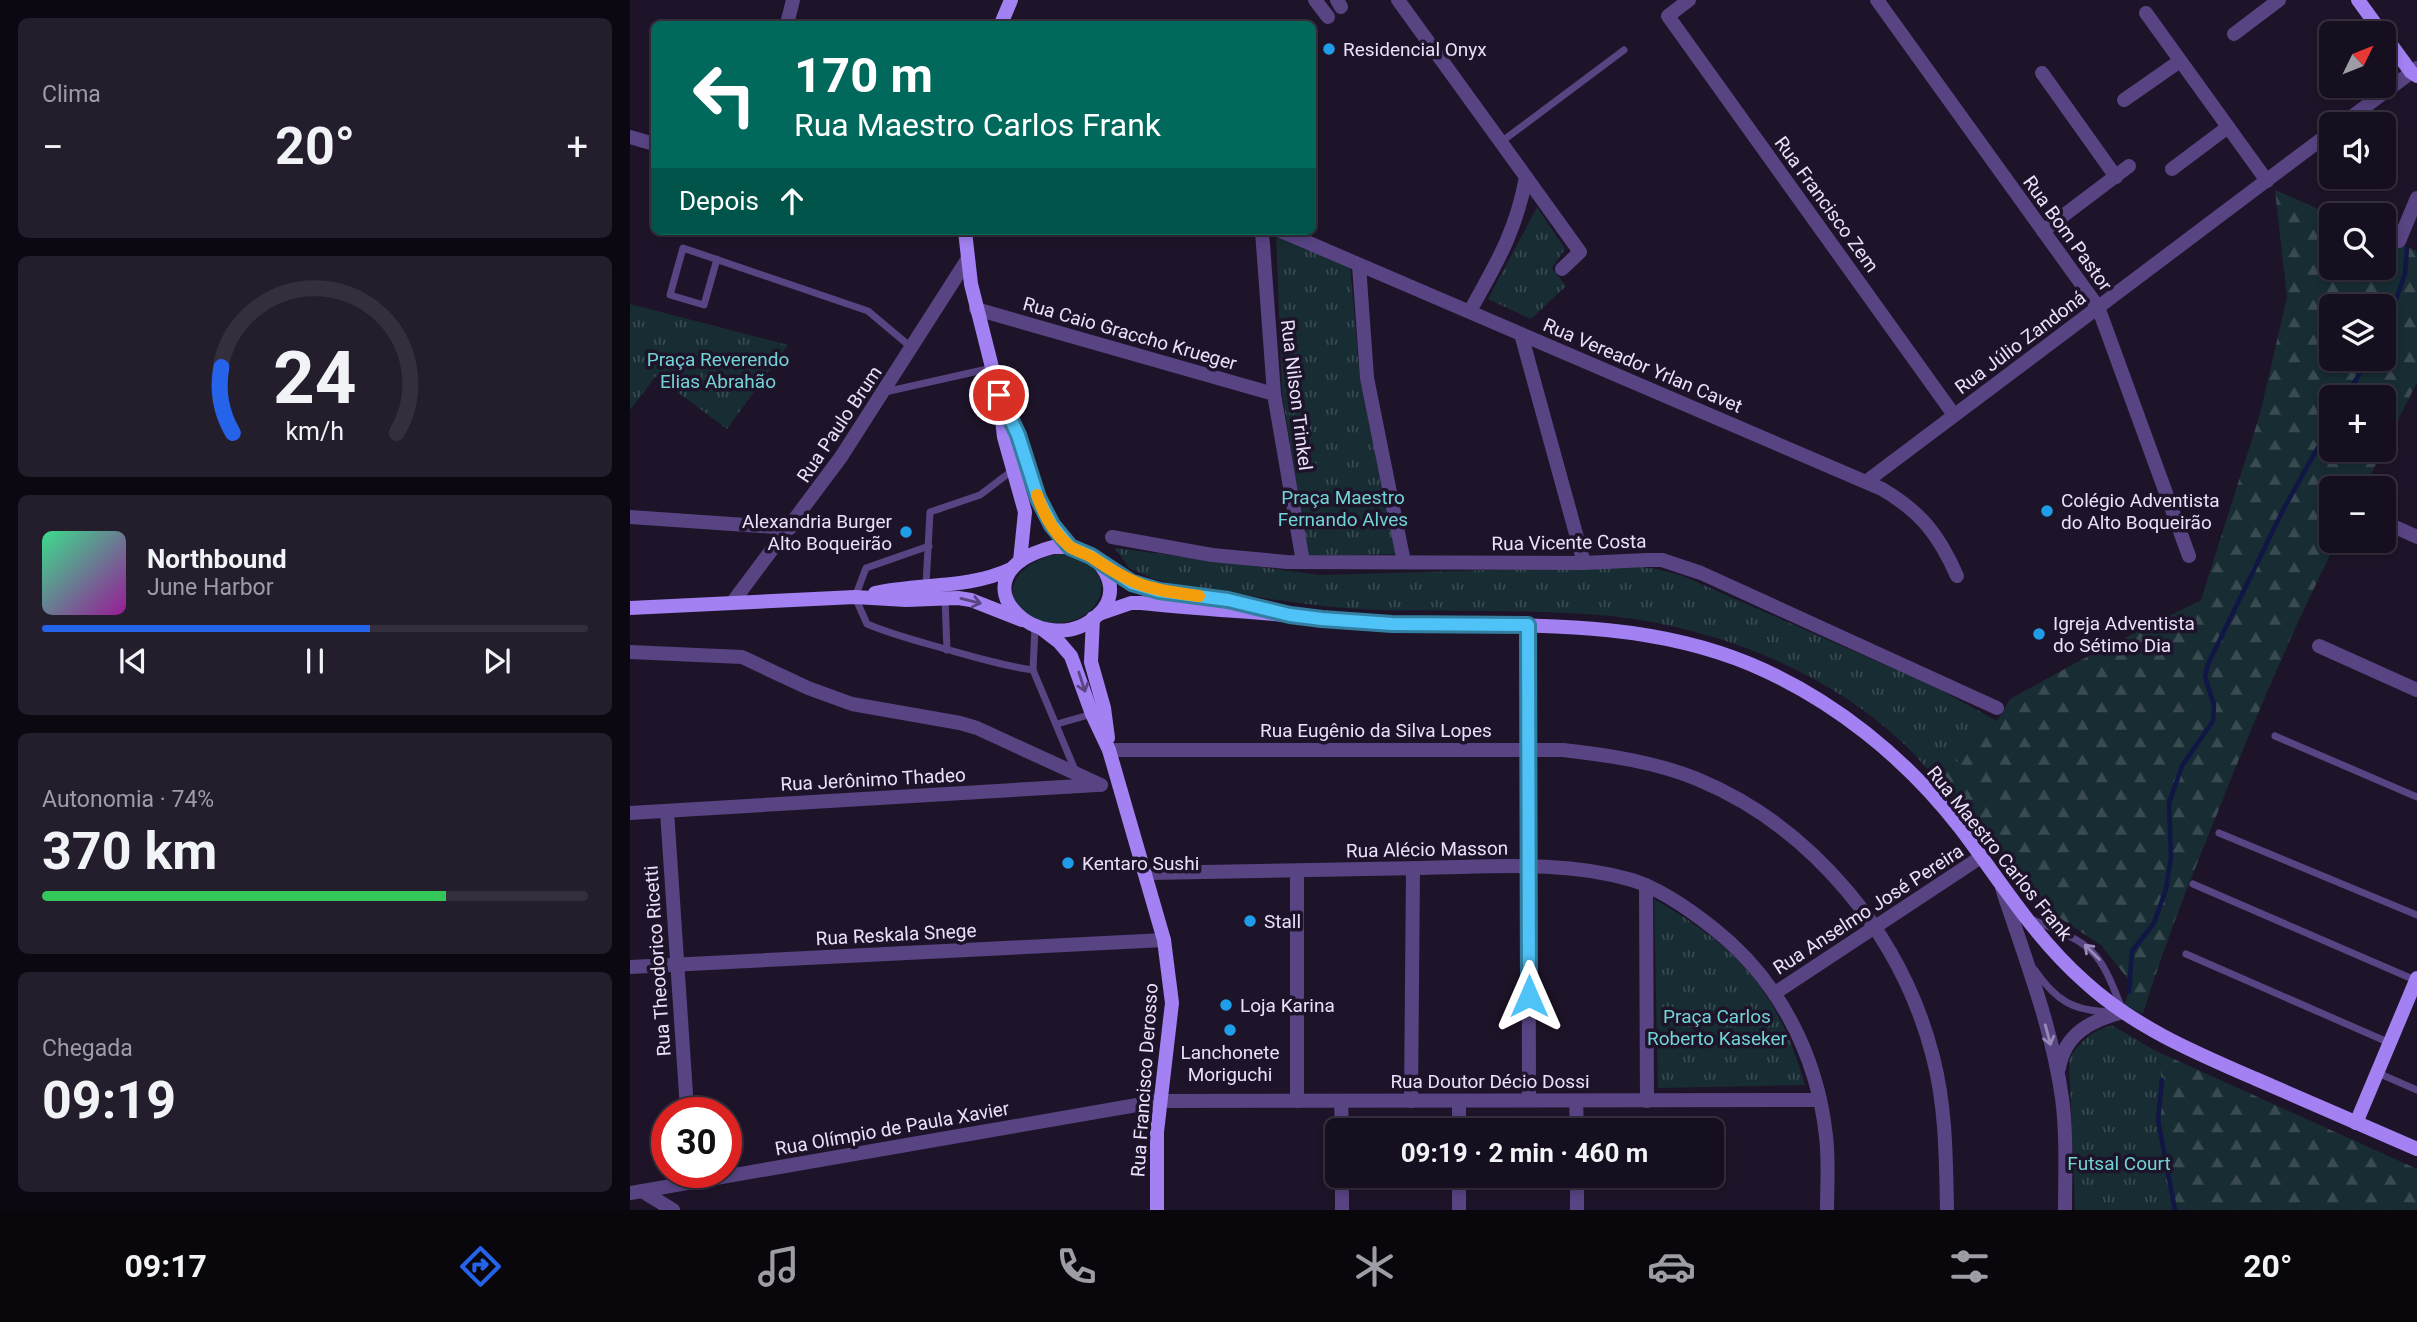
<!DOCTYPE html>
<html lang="pt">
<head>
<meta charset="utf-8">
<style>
  body { margin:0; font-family:Roboto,sans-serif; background:#231d2c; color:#f1f3f6; height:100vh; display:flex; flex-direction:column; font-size:26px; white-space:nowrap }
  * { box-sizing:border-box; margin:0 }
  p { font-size:23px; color:#9e9ca4 }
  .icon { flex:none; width:38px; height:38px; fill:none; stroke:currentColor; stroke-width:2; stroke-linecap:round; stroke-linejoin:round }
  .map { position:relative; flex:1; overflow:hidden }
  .sheet { display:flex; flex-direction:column; gap:18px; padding:18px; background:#0c0811; width:630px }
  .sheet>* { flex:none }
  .banner { position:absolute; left:21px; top:21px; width:665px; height:214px; border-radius:10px; box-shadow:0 4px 10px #0003,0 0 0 2px #352f3d; background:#00695c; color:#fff; overflow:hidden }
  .needle { width:46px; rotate:47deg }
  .controls { position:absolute; left:1689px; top:21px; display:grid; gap:14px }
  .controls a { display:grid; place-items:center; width:77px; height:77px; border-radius:10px; background:#160f1f; box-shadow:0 4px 10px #0003,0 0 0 2px #352f3d; font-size:35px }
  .speed { position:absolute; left:21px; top:1097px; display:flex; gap:14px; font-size:35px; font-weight:700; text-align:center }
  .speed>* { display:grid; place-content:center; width:91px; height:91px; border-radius:50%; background:#160f1f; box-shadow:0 4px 10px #0003,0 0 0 2px #352f3d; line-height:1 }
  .speed .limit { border:10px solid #d22; background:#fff; color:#111 }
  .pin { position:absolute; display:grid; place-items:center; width:60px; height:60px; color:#fff; margin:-30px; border:4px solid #fff; border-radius:50%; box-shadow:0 2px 7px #0007 }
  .me { position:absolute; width:77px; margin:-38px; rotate:0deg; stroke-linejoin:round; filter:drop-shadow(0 0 5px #0008) }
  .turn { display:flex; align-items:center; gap:24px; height:147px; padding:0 28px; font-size:32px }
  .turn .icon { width:91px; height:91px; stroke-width:2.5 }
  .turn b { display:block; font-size:49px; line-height:60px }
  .then { display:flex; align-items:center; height:66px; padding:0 28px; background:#0003; gap:14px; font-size:26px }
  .big { font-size:52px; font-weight:700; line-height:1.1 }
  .sheet .widget { flex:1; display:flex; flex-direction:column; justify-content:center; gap:10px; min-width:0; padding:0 24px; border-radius:10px; background:#231d2c }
  .sheet .dial { align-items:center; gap:0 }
  .dial svg { height:182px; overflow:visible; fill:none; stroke:#352f3d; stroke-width:7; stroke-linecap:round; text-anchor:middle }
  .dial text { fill:#f1f3f6; stroke:none }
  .song { display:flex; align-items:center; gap:21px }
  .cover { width:84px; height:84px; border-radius:10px; background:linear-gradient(135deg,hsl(150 70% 55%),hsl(300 70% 35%)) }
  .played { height:7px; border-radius:4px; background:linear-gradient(90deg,#2563eb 60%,#352f3d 60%) }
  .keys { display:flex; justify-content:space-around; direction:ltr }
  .heat { display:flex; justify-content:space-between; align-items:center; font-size:38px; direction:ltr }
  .charge { height:10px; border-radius:5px; background:linear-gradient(90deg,#34c759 74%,#352f3d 0) }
  .trip { position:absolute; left:695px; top:1118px; width:399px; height:70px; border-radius:10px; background:#160f1f; box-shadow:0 4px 10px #0003,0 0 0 2px #352f3d; font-weight:700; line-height:70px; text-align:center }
  .tab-bar { display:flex; height:112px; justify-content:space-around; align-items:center; background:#09060c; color:#9e9ca4 }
  .tab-bar .icon { width:49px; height:49px }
  .tab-bar .active { color:#2563eb }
  .tab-bar b { font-size:32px; color:#f1f3f6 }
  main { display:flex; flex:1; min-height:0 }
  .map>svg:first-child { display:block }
</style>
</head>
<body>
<main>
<section class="sheet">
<div class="widget"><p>Clima</p>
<div class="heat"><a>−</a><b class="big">20°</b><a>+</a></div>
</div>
<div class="widget dial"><svg viewBox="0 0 100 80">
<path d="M14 69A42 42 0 1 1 86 69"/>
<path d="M14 69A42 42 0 0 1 9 40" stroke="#2563eb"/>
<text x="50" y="56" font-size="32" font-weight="700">24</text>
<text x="50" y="72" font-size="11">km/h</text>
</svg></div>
<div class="widget">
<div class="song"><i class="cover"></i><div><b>Northbound</b><p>June Harbor</p></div></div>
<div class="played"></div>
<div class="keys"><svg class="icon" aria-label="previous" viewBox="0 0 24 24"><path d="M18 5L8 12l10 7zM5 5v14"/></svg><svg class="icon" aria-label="pause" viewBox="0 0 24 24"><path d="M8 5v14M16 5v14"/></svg><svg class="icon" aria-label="next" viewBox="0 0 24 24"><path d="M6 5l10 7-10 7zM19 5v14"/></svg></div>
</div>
<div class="widget"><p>Autonomia · 74%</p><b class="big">370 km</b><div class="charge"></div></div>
<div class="widget"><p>Chegada</p><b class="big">09:19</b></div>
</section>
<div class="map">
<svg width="1787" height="1210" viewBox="0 0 1787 1210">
  <defs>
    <pattern id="forest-firs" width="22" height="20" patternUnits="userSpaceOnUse" patternTransform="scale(1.75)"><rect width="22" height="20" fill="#172c33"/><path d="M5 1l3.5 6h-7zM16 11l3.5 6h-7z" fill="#394a51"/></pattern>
    <pattern id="park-tufts" width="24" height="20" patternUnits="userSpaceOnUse" patternTransform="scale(1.75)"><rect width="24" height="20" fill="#172c33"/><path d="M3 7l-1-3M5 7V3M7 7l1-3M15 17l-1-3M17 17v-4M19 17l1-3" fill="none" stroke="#394a51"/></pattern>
  </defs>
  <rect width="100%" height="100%" fill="#1e1429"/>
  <!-- grass -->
  <path fill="#172c33" d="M436 553C499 571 469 632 414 622 406 620 397 617 391 610 364 579 409 554 436 553Z"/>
  <!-- forest -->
  <g fill="url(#forest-firs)" fill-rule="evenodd">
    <path d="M1645 190 1702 215 1701 268H1754V238L1787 251V382L1754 449V397H1701V450H1753L1734 488H1701V541H1707C1662 631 1624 720 1587 814 1560 880 1534 945 1513 1014L1494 1005 1502 984 1471 945 1408 904 1391 889 1308 781 1367 721 1380 699 1449 661 1571 600 1630 414 1657 297ZM1701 306H1754V359H1701Z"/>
    <path d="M1526 1051 1787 1169V1210H1546L1528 1120 1532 1080Z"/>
  </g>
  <!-- park -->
  <g fill="url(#park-tufts)">
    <path d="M907 207 935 249 922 268 936 286 901 319 858 299Z"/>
    <path d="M646 233 720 266 730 379 766 554 678 556 652 392Z"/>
    <path d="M0 304 158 345 97 429 26 376 0 410Z"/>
    <path d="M485 548 691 575 1003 566 1027 569 1053 576 1305 687 1367 721 1308 781C1296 768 1285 754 1272 742 1194 668 1076 624 970 615 896 609 822 612 748 610 679 607 611 594 543 584L521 578 499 568Z"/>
    <path d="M1024 899C1109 948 1147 990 1175 1085L1028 1088Z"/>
    <path d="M1483 1026 1526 1051 1532 1080 1528 1120 1545 1210H1445L1439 1060C1447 1044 1465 1027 1483 1026Z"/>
  </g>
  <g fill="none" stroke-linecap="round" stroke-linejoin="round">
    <!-- stream -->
    <g stroke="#111645" stroke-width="4.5">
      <path d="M1754 333 1775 274 1777 248"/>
      <path d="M1715 397 1739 359"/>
      <path d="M1499 992 1502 951 1524 923 1536 889 1541 857 1539 803 1552 766 1583 721 1584 705 1575 677 1578 664 1653 510 1701 424"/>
      <path d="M1532 1080 1528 1120 1545 1210"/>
    </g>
    <!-- lane -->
    <g stroke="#584483" stroke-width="7">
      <path d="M871 142 994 50"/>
      <path d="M87 259 74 305 40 295 53 248 238 311 282 348"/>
      <path d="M255 392 362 368"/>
      <path d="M299 546 236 568 225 597 237 624C263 635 291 642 319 650 347 658 374 666 403 670L445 770"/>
      <path d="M296 585 300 512 350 495 383 470"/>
      <path d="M315 599 317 650"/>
      <path d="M403 670 405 627"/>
      <path d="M427 724 462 714"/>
      <path d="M1645 736 1787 797"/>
      <path d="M1589 833 1787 915"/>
      <path d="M1563 884 1785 980"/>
      <path d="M1401 919C1462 945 1468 946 1492 1009"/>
      <path d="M1556 954 1760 1043"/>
      <path d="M1404 969C1426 1001 1443 1011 1481 1012"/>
      <path d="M1748 1073 1787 1090"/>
    </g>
    <!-- street -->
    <g stroke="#584483" stroke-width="14">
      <path d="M685 0 698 17"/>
      <path d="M707 0 711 7"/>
      <path d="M768 0 896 177C886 232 866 264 840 311"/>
      <path d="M1059 0 1038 16 1324 415"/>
      <path d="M1247 0 1468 307 1559 556"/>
      <path d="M1516 13 1637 181"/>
      <path d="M157 24 163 0"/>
      <path d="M1604 34 1649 0"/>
      <path d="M1412 73 1486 177"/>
      <path d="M1494 100 1550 61"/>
      <path d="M1712 124 1787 68"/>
      <path d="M0 137 24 144"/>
      <path d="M1542 169 1598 127"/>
      <path d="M896 177 950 252 932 269"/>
      <path d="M632 231 644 394 673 562"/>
      <path d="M651 231 1252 489C1291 512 1309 535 1327 576"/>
      <path d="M1413 231 1499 166"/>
      <path d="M1769 241 1787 198"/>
      <path d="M729 265 737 378 774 562"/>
      <path d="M346 309 644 394"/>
      <path d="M891 334 954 563"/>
      <path d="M1237 481 1701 132"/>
      <path d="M0 517 160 528"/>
      <path d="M1754 522 1787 537"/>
      <path d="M482 537 582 555 657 562 954 563 1016 560H1032L1071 573 1367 708"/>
      <path d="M102 603 211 457 337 260"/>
      <path d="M898 626 899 1100"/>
      <path d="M1689 646 1787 690"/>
      <path d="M0 652 112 657 178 688 222 704 330 723 347 728 471 785"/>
      <path d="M479 750H933C978 755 1025 762 1067 779 1183 827 1272 936 1303 1057 1316 1107 1316 1159 1317 1210"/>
      <path d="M37 811 57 1109"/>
      <path d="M0 813 467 785"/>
      <path d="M516 873C608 872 700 870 791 868 861 867 934 860 1002 880 1031 889 1059 909 1083 928 1148 979 1187 1054 1196 1136 1199 1160 1197 1185 1197 1210"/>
      <path d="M1016 885 1017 1101"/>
      <path d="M1372 888C1394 956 1422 1026 1432 1098 1437 1135 1435 1173 1435 1210"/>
      <path d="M0 967 534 940"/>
      <path d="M1145 993 1351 857"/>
      <path d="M1429 1068C1435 1033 1462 1020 1493 1012"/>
      <path d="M667 1101V871"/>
      <path d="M711 1101 712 1130"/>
      <path d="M781 1101 783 868"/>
      <path d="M829 1101V1130"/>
      <path d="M946 1101 947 1130"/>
      <path d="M712 1176V1210"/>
      <path d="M829 1176V1210"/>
      <path d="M947 1176V1210"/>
      <path d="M12 1191 43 1210"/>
      <path d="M0 1193 530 1101 1190 1100"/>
    </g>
    <!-- secondary -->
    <g stroke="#a381f2" stroke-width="14">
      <path d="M1728 0 1752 33"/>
      <path d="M371 24 381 0"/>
      <path d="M1754 35 1781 72 1787 76"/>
      <path d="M335 231 341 284 369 395 374 437 395 512 390 561"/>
      <path d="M374 406 388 435 414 512 440 547"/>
      <path d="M423 547C428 547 434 547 439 547 471 552 495 589 469 614 413 668 315 575 423 547Z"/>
      <path d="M474 565 502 583 515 588 598 600 628 607"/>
      <path d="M245 593C291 583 338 589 381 569"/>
      <path d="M0 608 225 597 276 600 328 598 341 600 392 620"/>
      <path d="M469 614 501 603H511C560 608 609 611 657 615 694 617 730 623 767 624 886 627 1007 617 1120 664 1203 699 1276 758 1331 829 1371 882 1405 938 1455 982 1504 1027 1566 1053 1626 1079 1680 1102 1733 1126 1787 1149"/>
      <path d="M463 618 461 662 474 708 478 738"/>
      <path d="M412 629 429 642 441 656 462 714 479 750 534 940 542 1003 527 1132V1210"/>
      <path d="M1726 1123 1787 978"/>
    </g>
  </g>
  <!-- one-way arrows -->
  <defs><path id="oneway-shaft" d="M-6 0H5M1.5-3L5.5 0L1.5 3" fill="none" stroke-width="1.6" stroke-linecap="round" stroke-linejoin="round" transform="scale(1.75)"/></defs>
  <g stroke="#5a4583">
    <use href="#oneway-shaft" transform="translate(341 601) rotate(14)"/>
    <use href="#oneway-shaft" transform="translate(452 682) rotate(72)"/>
  </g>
  <g stroke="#9a8ab9">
    <use href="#oneway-shaft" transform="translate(1462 952) rotate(-135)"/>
    <use href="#oneway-shaft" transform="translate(1418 1035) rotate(75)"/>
  </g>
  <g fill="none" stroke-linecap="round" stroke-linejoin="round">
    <defs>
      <path id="route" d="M369 395 388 435 408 498 422 525 440 547 461 556 502 583 529 591 598 600 660 615 692 619 762 624 898 625 899 996"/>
    </defs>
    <!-- route casing -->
    <use href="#route" stroke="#337fa1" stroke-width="18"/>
    <!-- route -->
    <use href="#route" stroke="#4fc3f7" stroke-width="12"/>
    <!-- slow -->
    <path stroke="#f59e0b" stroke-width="12" d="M407 495C413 513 424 533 439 546 445 551 456 553 463 558 504 586 520 590 569 596"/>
  </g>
  <!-- markers -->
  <g fill="#209de8" stroke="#1e1429" stroke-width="2.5">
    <circle cx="699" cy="49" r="7"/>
    <circle cx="1417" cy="511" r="7"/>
    <circle cx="276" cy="532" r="7"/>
    <circle cx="1409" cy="634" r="7"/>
    <circle cx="438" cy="863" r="7"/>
    <circle cx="620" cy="921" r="7"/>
    <circle cx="596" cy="1005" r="7"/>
    <circle cx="600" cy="1030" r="7"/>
  </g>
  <g text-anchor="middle" stroke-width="7" stroke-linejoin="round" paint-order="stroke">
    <!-- poi labels -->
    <g font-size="19" fill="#ebe0fc" stroke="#1e1429" text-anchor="start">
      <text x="713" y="56">Residencial Onyx</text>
      <text x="1431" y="507">Colégio Adventista<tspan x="1431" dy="22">do Alto Boqueirão</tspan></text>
      <text x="262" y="528" text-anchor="end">Alexandria Burger<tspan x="262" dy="22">Alto Boqueirão</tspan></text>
      <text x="1423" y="630">Igreja Adventista<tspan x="1423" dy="22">do Sétimo Dia</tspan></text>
      <text x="452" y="870">Kentaro Sushi</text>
      <text x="634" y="928">Stall</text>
      <text x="610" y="1012">Loja Karina</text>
      <text x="600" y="1059" text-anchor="middle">Lanchonete<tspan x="600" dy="22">Moriguchi</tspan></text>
    </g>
    <!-- street labels -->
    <g font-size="19" fill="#ebe0fc" stroke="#1e1429">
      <text transform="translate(1197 204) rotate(54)" y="7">Rua Francisco Zem</text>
      <text transform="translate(1438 233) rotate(54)" y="7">Rua Bom Pastor</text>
      <text transform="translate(500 333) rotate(16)" y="7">Rua Caio Graccho Krueger</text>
      <text transform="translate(1390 342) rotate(-37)" y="7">Rua Júlio Zandoná</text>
      <text transform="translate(1013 365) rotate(23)" y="7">Rua Vereador Yrlan Cavet</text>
      <text transform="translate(667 395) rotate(83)" y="7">Rua Nilson Trinkel</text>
      <text transform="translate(209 424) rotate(-56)" y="7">Rua Paulo Brum</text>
      <text transform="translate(939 542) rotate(-1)" y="7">Rua Vicente Costa</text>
      <text x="746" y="737">Rua Eugênio da Silva Lopes</text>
      <text transform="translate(243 779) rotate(-3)" y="7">Rua Jerônimo Thadeo</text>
      <text transform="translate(797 849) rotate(-1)" y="7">Rua Alécio Masson</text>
      <text transform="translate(1370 853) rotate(51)" y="7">Rua Maestro Carlos Frank</text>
      <text transform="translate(1238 909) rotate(-33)" y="7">Rua Anselmo José Pereira</text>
      <text transform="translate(266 934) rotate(-3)" y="7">Rua Reskala Snege</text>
      <text transform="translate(27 961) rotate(-94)" y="7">Rua Theodorico Ricetti</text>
      <text transform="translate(514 1080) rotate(-86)" y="7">Rua Francisco Derosso</text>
      <text x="860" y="1088">Rua Doutor Décio Dossi</text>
      <text transform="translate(262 1128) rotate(-10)" y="7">Rua Olímpio de Paula Xavier</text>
    </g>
    <!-- park labels -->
    <g font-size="19" fill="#72d3d6" stroke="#1e1429">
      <text x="88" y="366">Praça Reverendo<tspan x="88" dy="22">Elias Abrahão</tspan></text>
      <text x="713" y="504">Praça Maestro<tspan x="713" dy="22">Fernando Alves</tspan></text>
      <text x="1087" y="1023">Praça Carlos<tspan x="1087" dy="22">Roberto Kaseker</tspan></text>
      <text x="1489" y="1170">Futsal Court</text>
    </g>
  </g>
</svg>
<div class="controls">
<a><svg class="needle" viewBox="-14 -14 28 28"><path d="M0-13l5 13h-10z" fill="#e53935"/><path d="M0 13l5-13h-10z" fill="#9e9ca4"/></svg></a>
<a><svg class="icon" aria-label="sound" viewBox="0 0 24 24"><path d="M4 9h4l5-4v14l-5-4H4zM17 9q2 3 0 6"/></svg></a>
<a><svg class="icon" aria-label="search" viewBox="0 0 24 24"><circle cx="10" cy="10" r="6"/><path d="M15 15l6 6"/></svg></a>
<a><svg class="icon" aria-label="layers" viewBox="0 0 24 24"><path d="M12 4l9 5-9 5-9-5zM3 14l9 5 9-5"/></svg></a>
<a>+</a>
<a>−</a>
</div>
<div class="speed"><div class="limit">30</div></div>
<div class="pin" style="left:369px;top:395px;background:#d93025"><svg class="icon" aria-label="arrive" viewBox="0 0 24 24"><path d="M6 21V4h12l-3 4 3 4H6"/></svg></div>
<svg class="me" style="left:899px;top:996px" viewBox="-20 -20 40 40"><path d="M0-17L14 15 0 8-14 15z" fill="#4fc3f7" stroke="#fff" stroke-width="4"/></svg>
<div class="trip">09:19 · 2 min · 460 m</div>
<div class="banner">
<div class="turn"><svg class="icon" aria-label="left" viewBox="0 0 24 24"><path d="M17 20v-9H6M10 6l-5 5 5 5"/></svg><div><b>170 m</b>Rua Maestro Carlos Frank</div></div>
<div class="then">Depois<svg class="icon" aria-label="ahead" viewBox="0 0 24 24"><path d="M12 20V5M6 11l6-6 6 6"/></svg></div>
</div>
</div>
</main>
<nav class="tab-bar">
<b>09:17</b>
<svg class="icon active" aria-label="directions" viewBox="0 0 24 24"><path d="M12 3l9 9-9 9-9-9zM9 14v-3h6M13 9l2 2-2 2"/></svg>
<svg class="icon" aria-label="music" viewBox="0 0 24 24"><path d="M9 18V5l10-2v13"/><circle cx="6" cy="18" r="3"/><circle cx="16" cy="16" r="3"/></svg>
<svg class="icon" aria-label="phone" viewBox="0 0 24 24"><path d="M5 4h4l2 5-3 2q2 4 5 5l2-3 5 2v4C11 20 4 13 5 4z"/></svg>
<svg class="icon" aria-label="climate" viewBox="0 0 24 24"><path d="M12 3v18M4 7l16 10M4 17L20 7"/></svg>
<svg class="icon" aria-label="car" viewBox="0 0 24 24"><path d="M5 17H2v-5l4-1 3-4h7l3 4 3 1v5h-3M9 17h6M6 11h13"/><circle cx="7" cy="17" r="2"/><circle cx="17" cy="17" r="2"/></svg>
<svg class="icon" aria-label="filters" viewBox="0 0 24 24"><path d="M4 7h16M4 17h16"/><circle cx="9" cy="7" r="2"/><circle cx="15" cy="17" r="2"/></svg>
<b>20°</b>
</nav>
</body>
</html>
